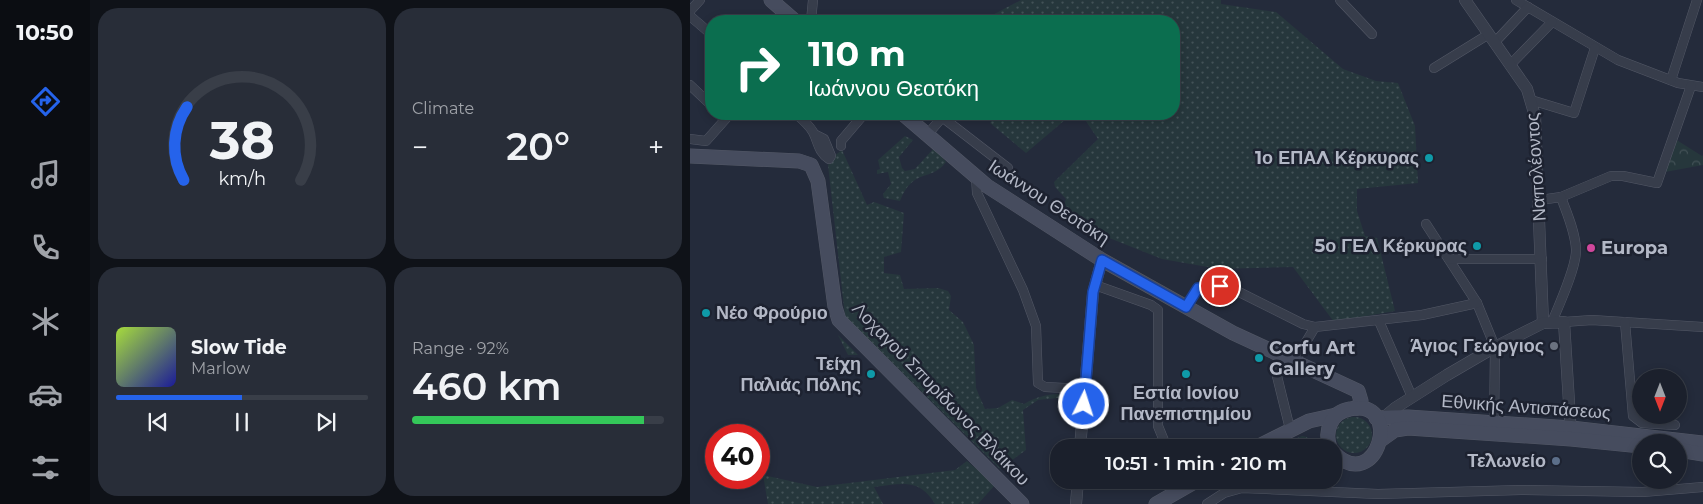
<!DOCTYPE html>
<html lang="en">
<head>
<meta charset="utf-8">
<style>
  body { margin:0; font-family:Montserrat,sans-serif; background:#282d38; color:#f1f3f6; height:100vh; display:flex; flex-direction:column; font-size:19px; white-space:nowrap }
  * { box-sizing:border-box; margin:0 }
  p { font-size:16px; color:#a0a3a9 }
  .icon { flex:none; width:28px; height:28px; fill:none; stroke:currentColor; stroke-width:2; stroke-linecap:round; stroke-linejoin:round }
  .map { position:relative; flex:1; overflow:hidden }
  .sheet { display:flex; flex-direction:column; gap:8px; padding:8px; background:#0f1218; width:600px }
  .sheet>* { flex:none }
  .top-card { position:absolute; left:15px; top:15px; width:475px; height:105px; border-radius:20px; box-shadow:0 2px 8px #0003,0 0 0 1px #393e48; background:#0b6e4f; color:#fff; overflow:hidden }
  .needle { width:32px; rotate:180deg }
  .tools { position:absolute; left:942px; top:369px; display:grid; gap:10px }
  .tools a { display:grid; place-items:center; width:55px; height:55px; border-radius:50%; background:#1b202c; box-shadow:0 2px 8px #0003,0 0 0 1px #393e48; font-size:25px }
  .speed { position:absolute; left:15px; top:424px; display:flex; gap:10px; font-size:25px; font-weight:700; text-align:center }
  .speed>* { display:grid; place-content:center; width:65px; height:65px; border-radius:50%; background:#1b202c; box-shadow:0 2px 8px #0003,0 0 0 1px #393e48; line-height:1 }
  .speed .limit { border:8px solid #d22; background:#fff; color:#111 }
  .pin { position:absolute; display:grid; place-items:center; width:42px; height:42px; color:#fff; margin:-21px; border:2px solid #fff; border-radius:50%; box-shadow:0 1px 5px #0007 }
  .me { position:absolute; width:55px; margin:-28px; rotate:4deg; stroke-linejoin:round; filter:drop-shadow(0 0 4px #0008) }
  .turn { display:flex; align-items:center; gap:18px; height:105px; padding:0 20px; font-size:22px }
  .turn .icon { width:65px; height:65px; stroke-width:2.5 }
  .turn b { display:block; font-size:35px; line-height:42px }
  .big { font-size:38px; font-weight:600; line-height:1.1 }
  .sheet .widget { flex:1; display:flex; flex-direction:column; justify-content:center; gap:8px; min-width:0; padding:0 18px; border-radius:20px; background:#282d38 }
  .sheet .dial { align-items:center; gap:0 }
  .dial svg { height:130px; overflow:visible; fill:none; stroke:#393e48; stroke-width:7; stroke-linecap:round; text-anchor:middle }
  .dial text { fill:#f1f3f6; stroke:none }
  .song { display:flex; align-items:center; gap:15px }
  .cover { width:60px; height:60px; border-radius:8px; background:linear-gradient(135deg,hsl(80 70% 55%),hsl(240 70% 35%)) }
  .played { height:5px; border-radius:2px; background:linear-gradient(90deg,#2563eb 50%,#393e48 50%) }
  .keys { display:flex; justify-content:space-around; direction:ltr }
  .heat { display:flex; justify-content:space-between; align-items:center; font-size:28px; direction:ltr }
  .charge { height:8px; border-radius:4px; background:linear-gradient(90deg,#34c759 92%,#393e48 0) }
  .sheet .tiles { flex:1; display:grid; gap:8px; grid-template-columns:repeat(2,1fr) }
  .trip { position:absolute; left:360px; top:439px; width:292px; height:50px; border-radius:20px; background:#1b202c; box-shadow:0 2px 8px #0003,0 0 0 1px #393e48; font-weight:600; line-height:50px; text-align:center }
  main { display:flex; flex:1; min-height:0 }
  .tab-bar { display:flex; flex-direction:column; width:90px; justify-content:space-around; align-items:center; background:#0b0d12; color:#a0a3a9 }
  .tab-bar .icon { width:35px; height:35px }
  .tab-bar .current { color:#2563eb }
  .tab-bar b { font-size:22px; color:#f1f3f6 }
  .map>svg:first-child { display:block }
</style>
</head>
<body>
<main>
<nav class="tab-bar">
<b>10:50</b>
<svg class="icon current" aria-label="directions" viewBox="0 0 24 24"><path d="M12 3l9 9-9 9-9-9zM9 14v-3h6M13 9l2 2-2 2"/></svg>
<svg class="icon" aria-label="music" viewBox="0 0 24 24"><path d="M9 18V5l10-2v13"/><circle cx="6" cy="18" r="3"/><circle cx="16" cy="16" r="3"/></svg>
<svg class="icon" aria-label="phone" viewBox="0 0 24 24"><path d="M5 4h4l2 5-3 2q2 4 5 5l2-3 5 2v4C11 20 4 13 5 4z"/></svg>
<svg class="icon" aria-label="climate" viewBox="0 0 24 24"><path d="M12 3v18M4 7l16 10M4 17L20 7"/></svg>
<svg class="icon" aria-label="car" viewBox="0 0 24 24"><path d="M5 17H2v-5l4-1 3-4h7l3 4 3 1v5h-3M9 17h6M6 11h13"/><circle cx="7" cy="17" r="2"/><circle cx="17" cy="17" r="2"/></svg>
<svg class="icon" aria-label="filters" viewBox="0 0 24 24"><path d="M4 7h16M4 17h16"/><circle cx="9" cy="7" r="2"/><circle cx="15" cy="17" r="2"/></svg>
</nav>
<section class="sheet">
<div class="tiles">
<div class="widget dial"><svg viewBox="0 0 100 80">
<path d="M14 69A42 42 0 1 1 86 69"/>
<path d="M14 69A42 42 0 0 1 16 24" stroke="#2563eb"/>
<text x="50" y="56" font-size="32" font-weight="700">38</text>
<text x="50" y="72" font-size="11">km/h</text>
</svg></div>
<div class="widget"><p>Climate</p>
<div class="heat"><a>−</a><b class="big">20°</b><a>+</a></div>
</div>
<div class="widget">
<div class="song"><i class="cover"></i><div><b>Slow Tide</b><p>Marlow</p></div></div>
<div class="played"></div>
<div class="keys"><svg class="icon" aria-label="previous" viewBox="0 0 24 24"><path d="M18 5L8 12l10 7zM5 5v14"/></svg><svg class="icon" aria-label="pause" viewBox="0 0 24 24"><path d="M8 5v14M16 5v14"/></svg><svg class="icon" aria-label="next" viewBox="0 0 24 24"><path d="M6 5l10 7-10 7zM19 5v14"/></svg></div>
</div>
<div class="widget"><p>Range · 92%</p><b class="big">460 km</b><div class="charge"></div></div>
</div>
</section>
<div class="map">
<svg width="1013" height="504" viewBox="0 0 1013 504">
  <defs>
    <pattern id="grass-dots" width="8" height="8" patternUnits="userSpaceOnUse" patternTransform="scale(1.25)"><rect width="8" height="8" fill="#26373c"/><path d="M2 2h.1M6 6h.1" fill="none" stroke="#435257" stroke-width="1.8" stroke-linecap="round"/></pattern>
    <pattern id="forest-crowns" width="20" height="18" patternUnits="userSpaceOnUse" patternTransform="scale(1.25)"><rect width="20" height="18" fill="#26373c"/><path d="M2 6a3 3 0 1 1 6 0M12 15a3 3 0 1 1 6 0" fill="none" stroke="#435257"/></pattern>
  </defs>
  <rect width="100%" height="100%" fill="#242b3b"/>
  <!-- grass -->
  <g fill="url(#grass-dots)">
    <path d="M331 0H531V4L586 12 653 69 686 81 708 83 725 126 728 183 667 189V211L675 236 687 238 705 311 644 322 603 267 529 269 472 259 369 218 376 199 365 187 364 182 408 139 391 114H484V21H291Z"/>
    <path d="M306 114H382L336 153 300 123Z"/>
    <path d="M215 136 223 140 209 157 212 168 215 171 225 169 244 148 256 162C242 182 223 167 210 201L194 198 193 194 201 184 198 172 187 174V170L190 169 188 160Z"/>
    <path d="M152 150 177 205 184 202 214 213 211 252 194 257V273L210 275 214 289 248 288 258 291 261 296 259 310 273 322 284 345 286 388 295 409 308 408 322 400 334 404C351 394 369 392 388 396L348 400 333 410 336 450 310 469 155 316 138 165 144 156Z"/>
    <path d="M148 335 168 355H158Z"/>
    <circle cx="664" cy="435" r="18"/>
    <path d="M612 436 617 437 618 442C611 449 604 448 598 442Z"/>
    <path d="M277 461 305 485 288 504H245C229 477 211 484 184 487L193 504H78L73 475 127 487 265 470Z"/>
  </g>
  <!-- forest -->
  <path fill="url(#forest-crowns)" d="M985 139 1012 156 1013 155V165L975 172Z"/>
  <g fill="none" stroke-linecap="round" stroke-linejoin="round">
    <defs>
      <g id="minor">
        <path d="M650 0 682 34"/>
        <path d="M826 0 928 60 988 83 1013 87"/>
        <path d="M0 11 10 0"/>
        <path d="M0 16 21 34"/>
        <path d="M121 21 123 0"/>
        <path d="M805 42 838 7"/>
        <path d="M821 64 862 22"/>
        <path d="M744 68 799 34"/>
        <path d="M981 80 1007 0"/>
        <path d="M0 85 21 105"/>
        <path d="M841 100 884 113 905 48"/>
        <path d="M106 114C112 119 119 125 123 132 128 141 128 152 139 159L141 156 134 139 124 134"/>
        <path d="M252 117 318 168"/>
        <path d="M237 135 255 114"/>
        <path d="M0 139 16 141 40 114"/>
        <path d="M151 146V141L174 114"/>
        <path d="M286 177 287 193 333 290 346 326 348 383 355 387 395 389"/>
        <path d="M871 197 921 176H933L967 183 1001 86"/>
        <path d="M850 200 871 197C877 214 885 231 886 249 887 266 869 305 862 322"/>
        <path d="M736 224 787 303 805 347 804 427"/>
        <path d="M759 259H852"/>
        <path d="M405 285 461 305 468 310V426L477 448"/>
        <path d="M496 307 508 288 523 286 541 288 613 324 625 327 732 315 787 303"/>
        <path d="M689 321 722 397"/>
        <path d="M874 322 902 320 1013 327"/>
        <path d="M935 322 943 416 952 423 985 425"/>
        <path d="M604 362 625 327"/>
        <path d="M585 368 600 429"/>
        <path d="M625 448 635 441"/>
        <path d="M571 487 588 480"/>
        <path d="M517 504 534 493 552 488 688 494 831 490 953 492 1013 487"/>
      </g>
      <g id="tertiary">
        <path d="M775 0 837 89 845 116 853 323"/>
        <path d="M692 419 705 408 757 375 805 347 853 323 874 322 881 435"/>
        <path d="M390 448 403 293 412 260"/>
        <path d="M386 504 388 480"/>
      </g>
      <g id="secondary">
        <path d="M81 0 105 21"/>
        <path d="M213 114 297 186 412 260 543 333 668 391 671 401 667 408"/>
        <path d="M0 156 109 161 121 165 128 181 145 307 149 320 332 504"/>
        <path d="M686 418 718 417 881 428 1013 443"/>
        <path d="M691 440 705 430 718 428 881 439 951 446"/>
        <path d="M565 448 619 421 646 415"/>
        <path d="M640 448C634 431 641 412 660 409 715 398 687 496 644 453"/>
        <path d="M989 450 1013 454"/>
        <path d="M466 504 508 480"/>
      </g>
    </defs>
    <!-- minor casing -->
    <use href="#minor" stroke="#535866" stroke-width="10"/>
    <!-- tertiary casing -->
    <use href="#tertiary" stroke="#535866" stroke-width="12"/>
    <!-- secondary casing -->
    <use href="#secondary" stroke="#535866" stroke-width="15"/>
    <!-- minor -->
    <use href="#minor" stroke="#373d4b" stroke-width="9"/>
    <!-- tertiary -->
    <use href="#tertiary" stroke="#373d4b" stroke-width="11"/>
    <!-- secondary -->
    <use href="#secondary" stroke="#464c5e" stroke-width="14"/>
  </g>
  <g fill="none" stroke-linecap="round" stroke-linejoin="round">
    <defs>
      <path id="route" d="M394 404 403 292 412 260 496 307 508 288 530 286"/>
    </defs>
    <!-- route casing -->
    <use href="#route" stroke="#184099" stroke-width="12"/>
    <!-- route -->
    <use href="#route" stroke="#2563eb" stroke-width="9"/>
  </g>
  <!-- markers -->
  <g fill="#0f9aa8" stroke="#1d2230" stroke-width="2">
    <circle cx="739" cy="158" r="5"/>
    <circle cx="787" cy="246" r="5"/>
    <circle cx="16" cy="313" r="5"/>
    <circle cx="569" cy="358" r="5"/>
    <circle cx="181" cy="374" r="5"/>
    <circle cx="496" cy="374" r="5"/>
  </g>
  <circle fill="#d1479c" stroke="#1d2230" stroke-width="2" cx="901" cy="248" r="5"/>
  <circle fill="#6b7280" stroke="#1d2230" stroke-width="2" cx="864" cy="346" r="5"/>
  <circle fill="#5c6f8a" stroke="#1d2230" stroke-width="2" cx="866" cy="461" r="5"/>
  <g text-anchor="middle" stroke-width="5" stroke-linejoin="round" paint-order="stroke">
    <!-- poi labels -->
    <g font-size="18" font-weight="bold" fill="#b3b8c6" stroke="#1d2230" text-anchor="end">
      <text x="729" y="164">1ο ΕΠΑΛ Κέρκυρας</text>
      <text x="777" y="252">5ο ΓΕΛ Κέρκυρας</text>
      <text x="911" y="254" text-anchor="start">Europa</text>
      <text x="26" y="319" text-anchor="start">Νέο Φρούριο</text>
      <text x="854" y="352">Άγιος Γεώργιος</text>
      <text x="579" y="354" text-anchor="start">Corfu Art<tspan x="579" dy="21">Gallery</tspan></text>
      <text x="171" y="370">Τείχη<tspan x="171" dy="21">Παλιάς Πόλης</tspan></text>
      <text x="496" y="399" text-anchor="middle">Εστία Ιονίου<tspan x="496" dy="21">Πανεπιστημίου</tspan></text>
      <text x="856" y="467">Τελωνείο</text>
    </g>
    <!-- street labels -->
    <g font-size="18" fill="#b3b8c6" stroke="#1d2230">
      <text transform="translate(846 167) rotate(-94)" y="6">Ναπολέοντος</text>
      <text transform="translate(359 202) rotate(33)" y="6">Ιωάννου Θεοτόκη</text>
      <text transform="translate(251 394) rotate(46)" y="6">Λοχαγού Σπυρίδωνος Βλάικου</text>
      <text transform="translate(836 407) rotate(4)" y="6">Εθνικής Αντιστάσεως</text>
    </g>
  </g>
</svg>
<div class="tools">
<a><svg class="needle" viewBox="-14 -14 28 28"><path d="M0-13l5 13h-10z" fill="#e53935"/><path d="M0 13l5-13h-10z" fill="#a0a3a9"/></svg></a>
<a><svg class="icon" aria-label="search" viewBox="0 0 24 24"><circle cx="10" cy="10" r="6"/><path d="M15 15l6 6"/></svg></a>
</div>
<div class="speed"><div class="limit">40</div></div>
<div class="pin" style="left:530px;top:286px;background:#d93025"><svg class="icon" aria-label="arrive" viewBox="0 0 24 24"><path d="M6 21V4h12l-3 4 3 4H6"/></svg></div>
<svg class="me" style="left:394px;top:404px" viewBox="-20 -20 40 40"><circle r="17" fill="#2563eb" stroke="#fff" stroke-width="3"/><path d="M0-11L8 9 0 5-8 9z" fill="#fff"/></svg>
<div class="trip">10:51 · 1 min · 210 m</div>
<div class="top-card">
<div class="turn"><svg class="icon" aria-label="right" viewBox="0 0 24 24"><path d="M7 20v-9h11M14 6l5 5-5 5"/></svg><div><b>110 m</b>Ιωάννου Θεοτόκη</div></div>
</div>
</div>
</main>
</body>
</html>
